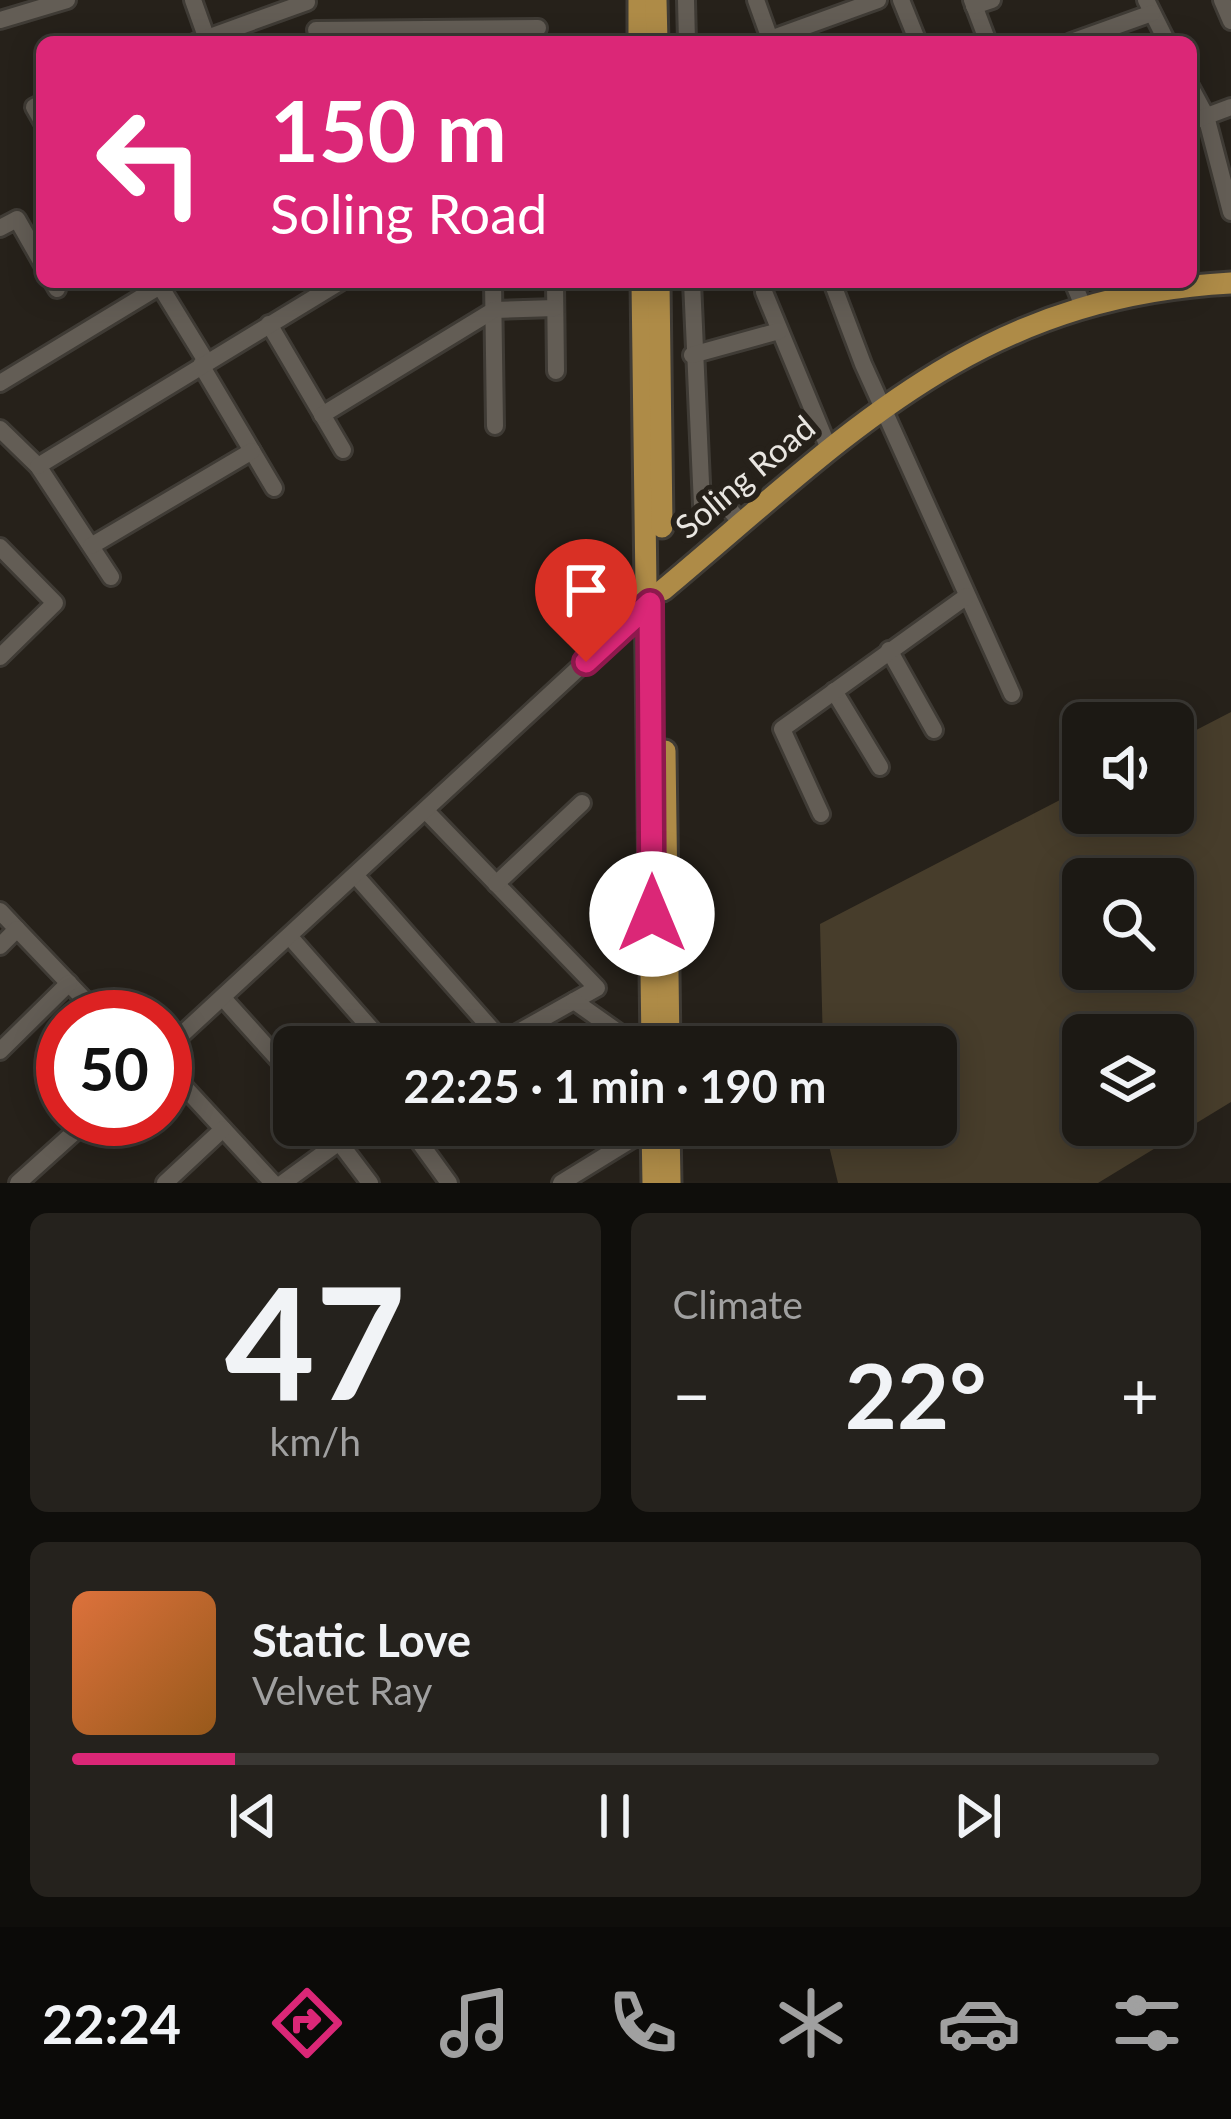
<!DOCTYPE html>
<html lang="en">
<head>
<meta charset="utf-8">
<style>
  body { margin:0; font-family:Lato,sans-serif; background:#25221d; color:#f1f3f6; height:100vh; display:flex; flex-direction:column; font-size:45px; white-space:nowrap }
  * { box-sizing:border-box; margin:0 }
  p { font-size:39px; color:#a0a0a0 }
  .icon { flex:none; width:66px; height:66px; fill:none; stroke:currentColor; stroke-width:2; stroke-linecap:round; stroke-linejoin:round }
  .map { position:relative; height:1183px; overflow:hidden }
  .sheet { display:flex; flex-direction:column; gap:30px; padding:30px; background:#0f0e0b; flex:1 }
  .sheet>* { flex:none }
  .guide { position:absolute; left:36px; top:36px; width:1161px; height:252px; border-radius:18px; box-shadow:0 6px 30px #0003,0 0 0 3px #3a3834; background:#db2777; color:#fff; overflow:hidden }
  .buttons { position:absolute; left:1062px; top:702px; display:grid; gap:24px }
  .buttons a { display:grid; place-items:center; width:132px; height:132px; border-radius:18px; background:#1c1914; box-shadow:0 6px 30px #0003,0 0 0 3px #3a3834; font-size:60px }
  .speed { position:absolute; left:36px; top:990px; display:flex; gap:24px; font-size:60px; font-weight:700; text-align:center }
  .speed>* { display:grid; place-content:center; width:156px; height:156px; border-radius:50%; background:#1c1914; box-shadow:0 6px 30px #0003,0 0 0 3px #3a3834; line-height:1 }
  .speed .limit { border:18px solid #d22; background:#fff; color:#111 }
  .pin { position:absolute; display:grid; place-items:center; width:102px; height:102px; color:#fff; margin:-123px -51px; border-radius:50% 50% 50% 0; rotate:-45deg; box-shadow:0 0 12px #0007 }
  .pin .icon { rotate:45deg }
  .me { position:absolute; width:132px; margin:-66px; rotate:0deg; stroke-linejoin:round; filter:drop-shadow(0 0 9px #0008) }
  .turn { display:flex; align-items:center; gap:42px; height:252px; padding:0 36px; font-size:54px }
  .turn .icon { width:156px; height:156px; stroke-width:2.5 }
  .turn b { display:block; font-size:84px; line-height:102px }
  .big { font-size:90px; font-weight:700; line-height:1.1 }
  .sheet .tile { flex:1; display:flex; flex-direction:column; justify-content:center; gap:18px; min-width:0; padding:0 42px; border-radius:18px; background:#25221d }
  .sheet .dial { align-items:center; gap:0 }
  .dial b { font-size:156px; line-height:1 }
  .song { display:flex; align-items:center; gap:36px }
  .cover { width:144px; height:144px; border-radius:18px; background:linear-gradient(135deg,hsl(20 70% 55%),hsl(30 70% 35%)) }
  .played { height:12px; border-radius:6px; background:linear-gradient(90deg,#db2777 15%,#3a3834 15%) }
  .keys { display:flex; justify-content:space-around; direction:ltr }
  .heat { display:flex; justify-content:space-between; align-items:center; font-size:66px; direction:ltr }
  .sheet .tiles { flex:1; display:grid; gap:30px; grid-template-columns:1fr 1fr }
  .tile:last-child { grid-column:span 2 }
  .trip { position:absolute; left:273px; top:1026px; width:684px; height:120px; border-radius:18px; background:#1c1914; box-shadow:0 6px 30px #0003,0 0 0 3px #3a3834; font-weight:700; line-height:120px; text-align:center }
  .tabs { display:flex; height:192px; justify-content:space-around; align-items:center; background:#0b0a08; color:#a0a0a0 }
  .tabs .icon { width:84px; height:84px }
  .tabs .active { color:#db2777 }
  .tabs b { font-size:54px; color:#f1f3f6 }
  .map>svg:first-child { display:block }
</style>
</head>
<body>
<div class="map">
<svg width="1231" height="1183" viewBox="0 0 1231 1183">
  <rect width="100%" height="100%" fill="#26211a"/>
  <!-- green -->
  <path fill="#473d2b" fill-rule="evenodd" d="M1231 712V1102L1098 1183H838L824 1125H936V1047H823L820 924 1083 788V813H1173V742ZM1083 879H1173V969H1083ZM1083 1035H1173V1125H1083Z"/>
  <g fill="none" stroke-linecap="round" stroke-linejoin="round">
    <defs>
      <g id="minor">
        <path d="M193 0 208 42"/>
        <path d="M686 0 687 42"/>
        <path d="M756 0 770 39"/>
        <path d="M901 0 918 42"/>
        <path d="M972 0 988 42"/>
        <path d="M1146 0 1167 42"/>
        <path d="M1222 0 1231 21"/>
        <path d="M974 6 992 0"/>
        <path d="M0 20 67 0"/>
        <path d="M316 30 538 28"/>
        <path d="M196 42 307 2"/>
        <path d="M762 42 878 0"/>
        <path d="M1071 42 1152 13"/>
        <path d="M1191 88 1206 116 1231 212"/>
        <path d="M42 103 34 107 42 121"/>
        <path d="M1191 122 1231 107"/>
        <path d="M0 228 17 219 42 263"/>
        <path d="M53 282 57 289"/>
        <path d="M493 282 495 426"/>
        <path d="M555 282 556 371"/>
        <path d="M692 282 702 505H726L742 524"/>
        <path d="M832 282 863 364 1012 694"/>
        <path d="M1073 282 1083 306"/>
        <path d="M764 292 829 449"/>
        <path d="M269 324 343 450"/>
        <path d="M692 355 779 331"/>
        <path d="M201 365 274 488"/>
        <path d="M0 383 160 286 206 361"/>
        <path d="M322 415 494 310 555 308"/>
        <path d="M0 429 38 466 111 577"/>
        <path d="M38 466 340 282"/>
        <path d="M91 546 252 451"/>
        <path d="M0 547 55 603 0 657"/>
        <path d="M889 650 934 730"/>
        <path d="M834 691 880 767"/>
        <path d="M427 812 597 988 492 1047"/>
        <path d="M821 814 782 729 967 596"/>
        <path d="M356 876 502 1041"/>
        <path d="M496 884 582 803"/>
        <path d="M0 911 17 929"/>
        <path d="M290 937 387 1047"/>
        <path d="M0 946 17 929 101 1017"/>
        <path d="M223 998 294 1077"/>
        <path d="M574 1001 625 1037"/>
        <path d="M165 1050 649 603"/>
        <path d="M0 1051 69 983"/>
        <path d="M165 1066 273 1183"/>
        <path d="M407 1125 449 1183"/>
        <path d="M339 1142 370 1183"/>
        <path d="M18 1183 89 1119"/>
        <path d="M165 1183 223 1129"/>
        <path d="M283 1183 346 1137 338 1125"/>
        <path d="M561 1183 652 1127"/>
      </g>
      <g id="major">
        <path d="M639 0V42"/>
        <path d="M656 0 657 42"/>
        <path d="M642 282 652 1047"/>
        <path d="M659 282 662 527"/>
        <path d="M663 590C847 436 974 297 1231 283"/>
        <path d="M665 751 669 1047"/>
        <path d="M652 1125 653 1183"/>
        <path d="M669 1125 670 1183"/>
      </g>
    </defs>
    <!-- minor casing -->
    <use href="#minor" stroke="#3f3b35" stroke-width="22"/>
    <!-- major casing -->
    <use href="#major" stroke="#3f3b35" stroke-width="27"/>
    <!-- minor -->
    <use href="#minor" stroke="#635d55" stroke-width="16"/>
    <!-- major -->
    <use href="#major" stroke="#ae8b47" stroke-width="21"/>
  </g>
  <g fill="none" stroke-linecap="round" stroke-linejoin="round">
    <defs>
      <path id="route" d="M586 662 650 603 652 914"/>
    </defs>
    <!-- route casing -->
    <use href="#route" stroke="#8e194d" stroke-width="30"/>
    <!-- route -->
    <use href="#route" stroke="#db2777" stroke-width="21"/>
  </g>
  <g text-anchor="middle" stroke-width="12" stroke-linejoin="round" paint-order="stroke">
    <!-- street labels -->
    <g font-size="33" fill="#e9e6e1" stroke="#26211a">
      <text transform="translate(745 477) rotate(-40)" y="12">Soling Road</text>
    </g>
  </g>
</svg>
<div class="buttons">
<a><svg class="icon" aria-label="sound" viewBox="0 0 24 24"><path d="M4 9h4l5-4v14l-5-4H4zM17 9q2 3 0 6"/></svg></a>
<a><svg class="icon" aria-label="search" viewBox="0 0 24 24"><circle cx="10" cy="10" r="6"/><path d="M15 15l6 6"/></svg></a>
<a><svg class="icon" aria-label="layers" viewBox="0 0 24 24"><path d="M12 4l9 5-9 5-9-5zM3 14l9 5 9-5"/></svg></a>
</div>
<div class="speed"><div class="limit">50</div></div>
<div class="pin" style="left:586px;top:662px;background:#d93025"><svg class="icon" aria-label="arrive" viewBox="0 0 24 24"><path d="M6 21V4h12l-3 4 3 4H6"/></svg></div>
<svg class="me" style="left:652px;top:914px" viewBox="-20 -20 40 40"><circle r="19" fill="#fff"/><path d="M0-13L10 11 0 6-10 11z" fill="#db2777"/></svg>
<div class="trip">22:25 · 1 min · 190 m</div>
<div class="guide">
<div class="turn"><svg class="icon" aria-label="left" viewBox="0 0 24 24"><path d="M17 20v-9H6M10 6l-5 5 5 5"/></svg><div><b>150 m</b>Soling Road</div></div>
</div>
</div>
<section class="sheet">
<div class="tiles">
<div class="tile dial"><b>47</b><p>km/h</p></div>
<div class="tile"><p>Climate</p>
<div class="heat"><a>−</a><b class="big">22°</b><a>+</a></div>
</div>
<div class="tile">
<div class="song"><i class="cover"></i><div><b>Static Love</b><p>Velvet Ray</p></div></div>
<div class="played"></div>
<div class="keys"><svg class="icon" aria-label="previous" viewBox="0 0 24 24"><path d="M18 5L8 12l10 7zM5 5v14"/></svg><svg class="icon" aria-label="pause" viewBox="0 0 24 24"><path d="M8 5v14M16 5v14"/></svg><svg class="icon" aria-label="next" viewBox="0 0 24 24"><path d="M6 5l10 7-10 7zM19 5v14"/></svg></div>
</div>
</div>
</section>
<nav class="tabs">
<b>22:24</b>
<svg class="icon active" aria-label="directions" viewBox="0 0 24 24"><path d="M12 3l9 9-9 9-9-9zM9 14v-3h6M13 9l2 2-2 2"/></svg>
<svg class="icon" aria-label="music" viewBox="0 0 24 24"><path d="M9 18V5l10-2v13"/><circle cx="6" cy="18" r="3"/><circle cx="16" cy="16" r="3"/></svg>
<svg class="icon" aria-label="phone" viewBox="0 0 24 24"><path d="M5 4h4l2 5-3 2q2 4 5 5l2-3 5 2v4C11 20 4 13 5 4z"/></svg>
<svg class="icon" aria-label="climate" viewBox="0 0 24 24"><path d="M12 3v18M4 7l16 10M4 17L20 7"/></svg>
<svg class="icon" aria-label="car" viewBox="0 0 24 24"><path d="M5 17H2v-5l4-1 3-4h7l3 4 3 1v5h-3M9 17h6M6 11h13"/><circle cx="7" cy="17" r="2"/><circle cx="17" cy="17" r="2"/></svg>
<svg class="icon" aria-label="filters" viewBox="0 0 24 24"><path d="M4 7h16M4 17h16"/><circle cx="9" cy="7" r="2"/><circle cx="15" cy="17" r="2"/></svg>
</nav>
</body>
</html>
